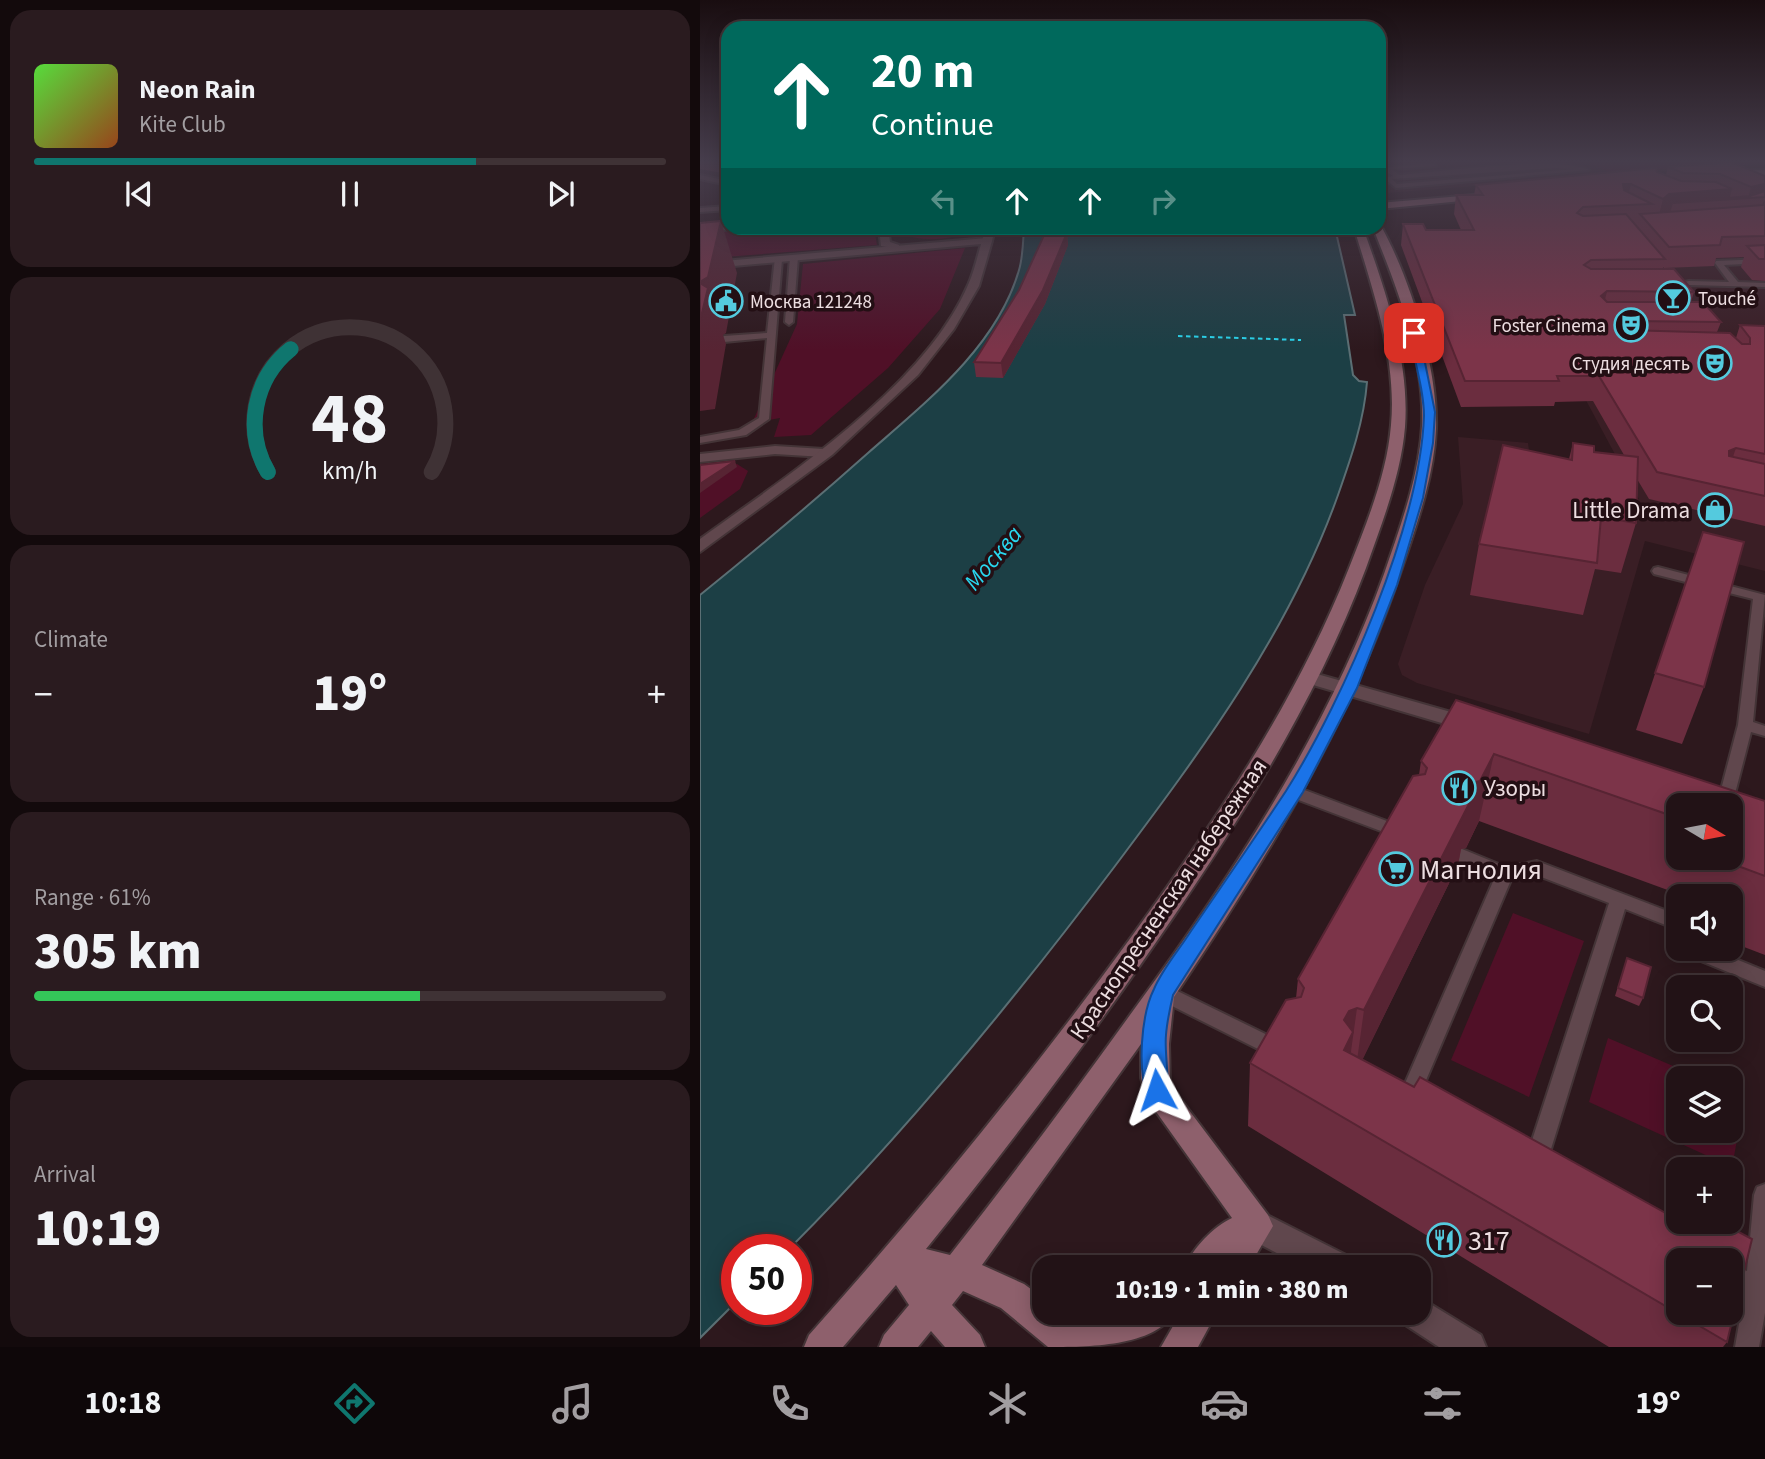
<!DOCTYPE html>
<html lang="en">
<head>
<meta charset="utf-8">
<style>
  body { margin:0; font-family:"Source Sans 3",sans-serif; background:#2a1b1f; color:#f1f3f6; height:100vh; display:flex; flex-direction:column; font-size:26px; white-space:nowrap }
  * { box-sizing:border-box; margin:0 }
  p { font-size:23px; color:#a29ea1 }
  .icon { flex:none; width:38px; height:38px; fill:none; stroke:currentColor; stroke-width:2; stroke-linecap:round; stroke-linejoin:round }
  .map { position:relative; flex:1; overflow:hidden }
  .details { display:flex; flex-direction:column; gap:10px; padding:10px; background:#130a0c; width:700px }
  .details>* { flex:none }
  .hud { position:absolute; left:21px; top:21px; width:665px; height:214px; border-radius:21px; box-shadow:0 4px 18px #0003,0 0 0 2px #3f3235; background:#00695c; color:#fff; overflow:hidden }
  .needle { width:46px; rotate:100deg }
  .buttons { position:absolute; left:966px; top:793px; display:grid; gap:14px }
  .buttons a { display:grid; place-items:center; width:77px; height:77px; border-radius:14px; background:#221216; box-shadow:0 4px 18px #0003,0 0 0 2px #3f3235; font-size:35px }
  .speed { position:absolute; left:21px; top:1234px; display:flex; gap:14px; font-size:35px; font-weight:700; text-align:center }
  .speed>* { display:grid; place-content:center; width:91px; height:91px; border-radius:50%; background:#221216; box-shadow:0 4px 18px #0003,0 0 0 2px #3f3235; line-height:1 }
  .speed .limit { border:10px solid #d22; background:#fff; color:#111 }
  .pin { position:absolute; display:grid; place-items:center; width:60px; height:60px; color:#fff; margin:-30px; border-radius:14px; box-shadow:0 4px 10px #0006 }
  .me { position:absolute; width:77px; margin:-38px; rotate:355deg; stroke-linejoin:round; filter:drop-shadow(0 0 5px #0008) }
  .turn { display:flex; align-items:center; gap:24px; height:147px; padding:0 35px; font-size:32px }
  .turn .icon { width:91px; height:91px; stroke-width:2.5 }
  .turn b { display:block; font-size:49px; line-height:60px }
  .lanes { display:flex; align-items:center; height:66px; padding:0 35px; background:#0003; justify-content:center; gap:35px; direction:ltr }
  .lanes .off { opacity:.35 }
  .big { font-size:52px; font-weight:800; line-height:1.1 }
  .details .tile { flex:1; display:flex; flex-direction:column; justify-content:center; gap:10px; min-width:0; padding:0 24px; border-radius:21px; background:#2a1b1f }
  .details .dial { align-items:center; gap:0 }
  .dial svg { height:182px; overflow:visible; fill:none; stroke:#3f3235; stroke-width:7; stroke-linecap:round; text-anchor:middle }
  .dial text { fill:#f1f3f6; stroke:none }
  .song { display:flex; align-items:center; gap:21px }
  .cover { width:84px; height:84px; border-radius:10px; background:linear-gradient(135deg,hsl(110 70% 55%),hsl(20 70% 35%)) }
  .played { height:7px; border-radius:4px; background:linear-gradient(90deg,#0f766e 70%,#3f3235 70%) }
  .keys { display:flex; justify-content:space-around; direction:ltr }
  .heat { display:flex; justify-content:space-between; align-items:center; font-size:38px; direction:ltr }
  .charge { height:10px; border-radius:5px; background:linear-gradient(90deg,#34c759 61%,#3f3235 0) }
  .trip { position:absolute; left:332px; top:1255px; width:399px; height:70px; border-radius:21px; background:#221216; box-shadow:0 4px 18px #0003,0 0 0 2px #3f3235; font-weight:800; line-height:70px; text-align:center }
  .menu { display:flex; height:112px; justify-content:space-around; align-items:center; background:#0e0709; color:#a29ea1 }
  .menu .icon { width:49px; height:49px }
  .menu .active { color:#0f766e }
  .menu b { font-size:32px; color:#f1f3f6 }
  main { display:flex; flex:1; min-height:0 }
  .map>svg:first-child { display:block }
</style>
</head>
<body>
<main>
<section class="details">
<div class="tile">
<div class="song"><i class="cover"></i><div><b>Neon Rain</b><p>Kite Club</p></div></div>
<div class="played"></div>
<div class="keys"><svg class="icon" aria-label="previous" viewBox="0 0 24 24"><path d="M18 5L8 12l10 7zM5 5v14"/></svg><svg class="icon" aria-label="pause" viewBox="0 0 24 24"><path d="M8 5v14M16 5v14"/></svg><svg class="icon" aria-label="next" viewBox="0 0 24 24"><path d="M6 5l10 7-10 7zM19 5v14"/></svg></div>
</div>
<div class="tile dial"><svg viewBox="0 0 100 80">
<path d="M14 69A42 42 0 1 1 86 69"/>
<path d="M14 69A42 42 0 0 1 24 15" stroke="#0f766e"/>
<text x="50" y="56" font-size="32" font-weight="700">48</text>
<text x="50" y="72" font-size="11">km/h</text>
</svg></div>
<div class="tile"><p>Climate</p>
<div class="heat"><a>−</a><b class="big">19°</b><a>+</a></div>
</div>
<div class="tile"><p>Range · 61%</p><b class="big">305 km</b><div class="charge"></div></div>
<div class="tile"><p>Arrival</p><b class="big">10:19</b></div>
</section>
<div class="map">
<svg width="1065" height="1347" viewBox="0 0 1065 1347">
  <rect width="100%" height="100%" fill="#2d181d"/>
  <!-- built -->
  <g fill="#3a1e25">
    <path d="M679 162H1065V163L687 193H679Z"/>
    <path d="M1065 175V571L945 541 889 734 717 683 702 675 698 664 725 585 763 504 758 437 828 443 833 482 939 499 845 324 765 201Z"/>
  </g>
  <!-- green -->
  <g fill="#501027">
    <path d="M1052 162 1057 164 908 172 892 163Z"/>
    <path d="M72 228H174L177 245 0 259V234Z"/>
    <path d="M198 228H269L268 232C246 241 220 242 198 232Z"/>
    <path d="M265 248 240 309 188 368 111 435 74 437 80 418 52 423 97 324 103 264Z"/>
    <path d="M37 464 48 471 40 489 0 518V469Z"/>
    <path d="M813 913 884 941 829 1097 751 1060Z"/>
    <path d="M908 1038 1001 1078H978V1130H1031V1091L1045 1097 1032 1167 889 1102Z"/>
  </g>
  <!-- water -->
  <path fill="#1c3f45" stroke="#5b6f74" stroke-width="2" d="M324 228H635L655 315H644L653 375 659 381 667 382C664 421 651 458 638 495 589 633 502 750 415 866 314 1000 207 1131 89 1249L37 1250V1301L0 1338V595C57 549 113 502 168 453 225 403 297 347 319 270 323 257 323 241 324 228Z"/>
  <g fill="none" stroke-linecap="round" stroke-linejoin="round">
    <!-- ferry -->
    <path stroke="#29d6ee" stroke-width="2" stroke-dasharray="4.5 3.5" stroke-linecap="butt" d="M478 336 601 340"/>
    <defs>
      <g id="service">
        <path d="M734 163 736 166 692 169 699 175C739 172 858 155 889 170L696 188 684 178 693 176 681 168ZM855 168 875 169 697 184 692 179Z"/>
        <path d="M0 175 28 181V185L0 179Z"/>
        <path d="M28 206V210L0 212V208Z"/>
        <path d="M94 255 98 257 93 322 89 325 85 322 90 257Z"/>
        <path d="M75 257 82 259 69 419 46 435 0 443V437L39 430 59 418 67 338 24 342 20 339 24 336 67 333Z"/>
        <path d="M1065 259V263L1024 265 1038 282 1065 283V287L989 285 969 288 965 286 989 281 1029 282 1015 263 1016 261Z"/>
        <path d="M958 567 1065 595 1053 722 1065 726V736L1051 732 1031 809V805H1017L1038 725 1053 599 954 574 952 571 954 568Z"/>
        <path d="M594 786 708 829 710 833 708 837 702 839 588 796 586 792 588 788Z"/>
        <path d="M762 849 806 867 837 861 978 915V935L972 933 968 926 925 909 847 1162 844 1170 836 1173 828 1170 825 1162 909 903 836 875 811 880 713 1111 706 1114 699 1111 696 1104 795 877 756 861 754 856 756 851Z"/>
        <path d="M978 948H1009L1065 971V987L981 953Z"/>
        <path d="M463 984 584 1043 587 1049 584 1055 577 1058 570 1055 456 998 453 992 456 986Z"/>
        <path d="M1065 1184V1313L1059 1347H1035L1044 1295 1031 1288V1264L1047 1271 1054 1195 1057 1187Z"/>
      </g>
      <g id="minor">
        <path d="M28 224 31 229 0 233V227Z"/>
        <path d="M179 228H188L190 242 199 245V249L181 246Z"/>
        <path d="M286 228H295L292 241 287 244 282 241Z"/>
        <path d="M75 446 124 449 131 453 124 457 75 454 0 462V454Z"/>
      </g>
      <g id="tertiary">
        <path d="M287 238 292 241 279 286 254 329 218 375 132 455 0 552V539C87 476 225 386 268 285 274 272 277 258 281 244L0 269V263Z"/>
        <path d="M610 672 779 720 782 725 772 732 603 682 600 678Z"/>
        <path d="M557 1210 648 1256 653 1267H604L546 1237 541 1226 546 1215Z"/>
        <path d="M719 1297 781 1335 786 1347H739L704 1324 700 1312H719Z"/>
      </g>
      <g id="secondary">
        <path d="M1065 170V176L1028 174 1032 171Z"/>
        <path d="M785 194 782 199 679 209V203Z"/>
        <path d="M681 226C711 280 738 368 736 429 734 477 717 524 702 568 650 724 565 862 474 997L469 1044 470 1085 568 1215 573 1226 549 1267H485C492 1249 514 1226 532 1218L447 1099 441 1078V1044L282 1265 324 1284 343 1298 345 1312 395 1316 422 1312H474C457 1347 385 1347 348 1347L301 1308 263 1291 252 1305 280 1335 285 1347H245L231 1331 218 1347H179L184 1335 209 1305 196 1285 143 1347H104L109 1335C223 1207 331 1075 432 936 516 820 596 702 649 568 667 522 687 474 691 425 697 359 673 290 654 228H663C685 289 710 361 705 427 701 475 682 523 666 568 619 693 549 806 474 916 396 1031 313 1141 226 1249L250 1255C312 1176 372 1096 430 1015 531 877 626 735 684 574 700 527 719 477 722 426 725 359 698 290 673 228Z"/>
        <path d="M481 1312H517L498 1347H461Z"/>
      </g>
    </defs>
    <!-- service casing -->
    <use href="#service" stroke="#443437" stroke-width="4"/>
    <!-- minor casing -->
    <use href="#minor" stroke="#443437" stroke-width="4"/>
    <!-- tertiary casing -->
    <use href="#tertiary" stroke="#443437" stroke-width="4"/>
    <!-- secondary casing -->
    <use href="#secondary" stroke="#443437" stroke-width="4"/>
    <!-- service -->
    <use href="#service" fill="#60474d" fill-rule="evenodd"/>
    <!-- minor -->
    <use href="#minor" fill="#60474d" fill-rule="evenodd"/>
    <!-- tertiary -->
    <use href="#tertiary" fill="#60474d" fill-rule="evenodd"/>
    <!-- secondary -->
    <use href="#secondary" fill="#8e606c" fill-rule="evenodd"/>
  </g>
  <!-- wall -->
  <g fill="#6b2d3f" fill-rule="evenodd">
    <path d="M0 162H28V174L0 169Z"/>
    <path d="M968 167 1065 176V281L1052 280 1041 267 1044 257 1016 258 1014 266 964 268 963 267V269L994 292 991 302 1021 322 1017 332 1036 338 1040 325 1065 326V526L949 499 937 479 936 523 921 573 895 569 883 615 770 595 779 544 869 459 873 443 894 452 924 455 893 401 855 402 854 406 761 407 701 245 703 224 726 230H761L754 214 756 195H774L776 185 957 172 966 175Z"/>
    <path d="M367 233 368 245 345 304 303 378 276 377 274 362Z"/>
    <path d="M1003 532 1004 687 982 744 936 730Z"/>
    <path d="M756 700 1065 801V955L1031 942V896H984L779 821 766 848 761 849 758 865 662 1060 714 1087 970 1215 978 1201 1027 1342 1023 1347H909L548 1126 550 1063 596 998 598 979 719 775 721 761ZM978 805H1031V858H978Z"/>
    <path d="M927 958 943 998 939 1006 915 996Z"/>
  </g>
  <!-- shaded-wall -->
  <g fill="#572433">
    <path d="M923 184H931L926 203Z"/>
    <path d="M1065 184V197L1048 198 1051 187Z"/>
    <path d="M1032 189 1029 200 973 203 970 213 958 219 963 199 969 194Z"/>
    <path d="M21 221 37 273 26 333 23 335 26 344 15 409 0 411V282Z"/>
    <path d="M367 233 368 245 345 304 303 378 301 363Z"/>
    <path d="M907 291 902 313 901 296Z"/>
    <path d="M930 321 924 344 925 323Z"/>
    <path d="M1036 448 1027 474 1029 451Z"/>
    <path d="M35 461 37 467 0 493V484Z"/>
    <path d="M794 754 779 821 766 848 761 849 758 865 655 1075 664 1010 767 784Z"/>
    <path d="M657 1008 648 1073 636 1114 644 1020 649 1011Z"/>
  </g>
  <!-- building -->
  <g fill="#7c3449" stroke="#572433" stroke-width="2" fill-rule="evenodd">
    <path d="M1031 162 1065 176V184L1051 187 1020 174 983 173 968 167Z"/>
    <path d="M956 168 957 172 981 181 1016 182 1032 189 969 194 963 199 931 184H923L924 190 952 204 883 207 877 213 883 216 926 214 965 259 891 260 884 265 891 269H974L994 292 907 291 901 296 907 302H1003L1021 322 930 321 925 323V330L1030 333 1042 344H1050V338L1040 325 1065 326V454L1036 448 1029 451V456L1065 464V496L957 472 899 376H857L859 381H765L703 224H723L726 230H774L756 195H783L776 185Z"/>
    <path d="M1065 191V197L973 203 1050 196Z"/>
    <path d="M1065 201V236L1022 237 1020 245 969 247 940 214 1063 205Z"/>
    <path d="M21 221 8 277 0 282V223Z"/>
    <path d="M345 233H367L343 290 301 363 274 362 319 290Z"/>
    <path d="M1065 245V259H1059L1047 246Z"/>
    <path d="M0 283 8 288 0 321Z"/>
    <path d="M873 443 894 446V452L938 457 936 523 901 517 897 563 779 544 803 445 872 460Z"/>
    <path d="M35 461 0 484V465Z"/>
    <path d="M1003 532 1044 542 1004 687 955 673Z"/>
    <path d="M756 700 1065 801V876L1038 866 1043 840 1031 836V805H978V818L794 754 780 781 767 784 765 791 772 798 664 1010 657 1008 649 1011 644 1020 653 1032 644 1050 714 1087 720 1077 973 1217 978 1202V1222H1020L1052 1239 1027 1342 550 1063 586 1000 601 997 604 988 598 979 713 776 725 774 727 768 721 761ZM978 1260H1031V1312H978Z"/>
    <path d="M927 958 951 967 943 998 918 988Z"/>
  </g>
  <!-- sky -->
  <linearGradient id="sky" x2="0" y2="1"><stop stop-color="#190d10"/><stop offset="0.46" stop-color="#463d4c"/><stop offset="1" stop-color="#463d4c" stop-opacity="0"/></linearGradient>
  <rect width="1065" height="350" fill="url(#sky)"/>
  <!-- route -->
  <path fill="#1a73e8" stroke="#114b97" stroke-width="2" d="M714 330 719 333 735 412 733 443 723 498 697 585 657 688 603 792 473 995C470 1008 467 1021 466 1035 464 1053 471 1083 465 1097L457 1101 448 1097C437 1070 441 1015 454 989 463 968 479 950 491 931 523 884 555 838 586 791 644 699 720 524 724 416 724 390 714 359 709 333Z"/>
  <!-- icons -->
  <defs>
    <symbol id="bar-ring" viewBox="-11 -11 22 22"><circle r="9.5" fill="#230f14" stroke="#54cade" stroke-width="1.5"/><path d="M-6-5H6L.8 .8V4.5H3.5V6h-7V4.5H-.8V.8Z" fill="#54cade"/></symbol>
    <symbol id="civic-ring" viewBox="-11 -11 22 22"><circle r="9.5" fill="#230f14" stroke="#54cade" stroke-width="1.5"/><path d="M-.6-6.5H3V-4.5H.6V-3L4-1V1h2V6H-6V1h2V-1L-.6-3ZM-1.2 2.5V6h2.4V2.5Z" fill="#54cade"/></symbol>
    <symbol id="theatre-ring" viewBox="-11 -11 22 22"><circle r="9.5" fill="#230f14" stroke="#54cade" stroke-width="1.5"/><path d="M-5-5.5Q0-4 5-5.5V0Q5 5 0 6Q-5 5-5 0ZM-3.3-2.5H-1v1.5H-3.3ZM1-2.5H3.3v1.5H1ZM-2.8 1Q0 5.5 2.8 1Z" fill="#54cade"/></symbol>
    <symbol id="shop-ring" viewBox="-11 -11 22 22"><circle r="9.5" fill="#230f14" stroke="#54cade" stroke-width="1.5"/><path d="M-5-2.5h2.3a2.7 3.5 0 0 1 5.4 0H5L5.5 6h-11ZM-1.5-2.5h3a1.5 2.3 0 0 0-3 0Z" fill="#54cade"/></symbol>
    <symbol id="restaurant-ring" viewBox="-11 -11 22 22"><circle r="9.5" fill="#230f14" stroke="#54cade" stroke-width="1.5"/><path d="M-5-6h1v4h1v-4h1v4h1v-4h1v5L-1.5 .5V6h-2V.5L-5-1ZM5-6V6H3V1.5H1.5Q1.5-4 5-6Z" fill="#54cade"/></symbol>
    <symbol id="supermarket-ring" viewBox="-11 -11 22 22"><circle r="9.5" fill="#230f14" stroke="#54cade" stroke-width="1.5"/><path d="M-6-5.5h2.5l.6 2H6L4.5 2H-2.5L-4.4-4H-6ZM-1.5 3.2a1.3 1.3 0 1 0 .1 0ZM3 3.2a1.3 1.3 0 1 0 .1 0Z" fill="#54cade"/></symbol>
  </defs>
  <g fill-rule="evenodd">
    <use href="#bar-ring" x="954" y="279" width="38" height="38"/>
    <use href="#civic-ring" x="7" y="282" width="38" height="38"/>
    <use href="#theatre-ring" x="912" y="306" width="38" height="38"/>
    <use href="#theatre-ring" x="996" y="344" width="38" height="38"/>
    <use href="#shop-ring" x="996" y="491" width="38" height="38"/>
    <use href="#restaurant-ring" x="740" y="769" width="38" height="38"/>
    <use href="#supermarket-ring" x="677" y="850" width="38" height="38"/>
    <use href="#restaurant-ring" x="725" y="1221" width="38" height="38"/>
  </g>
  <g text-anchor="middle" stroke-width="7" stroke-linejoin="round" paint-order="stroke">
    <!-- far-poi labels -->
    <g font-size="19" fill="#eddee1" stroke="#230f14" text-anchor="start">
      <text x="998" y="305">Touché</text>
      <text x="50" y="308">Москва 121248</text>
      <text x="906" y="332" text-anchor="end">Foster Cinema</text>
      <text x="990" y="370" text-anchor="end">Студия десять</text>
    </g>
    <!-- poi labels -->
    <g font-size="23" fill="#eddee1" stroke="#230f14" text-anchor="end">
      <text x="990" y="518">Little Drama</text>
      <text x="784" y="796" text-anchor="start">Узоры</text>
    </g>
    <!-- street labels -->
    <g font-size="23" fill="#eddee1" stroke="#230f14">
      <text transform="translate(468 899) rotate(-56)" y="8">Краснопресненская набережная</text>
    </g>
    <!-- water labels -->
    <g font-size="24" font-style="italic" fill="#29d6ee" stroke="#230f14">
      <text transform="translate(293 558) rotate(-50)" y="8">Москва</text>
    </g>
    <!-- near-poi labels -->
    <g font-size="28" fill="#eddee1" stroke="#230f14" text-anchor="start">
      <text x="720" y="879">Магнолия</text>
      <text x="768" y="1250">317</text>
    </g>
  </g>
</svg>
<div class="buttons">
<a><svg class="needle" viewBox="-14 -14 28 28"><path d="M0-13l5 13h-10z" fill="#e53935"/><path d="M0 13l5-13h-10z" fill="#a29ea1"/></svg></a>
<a><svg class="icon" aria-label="sound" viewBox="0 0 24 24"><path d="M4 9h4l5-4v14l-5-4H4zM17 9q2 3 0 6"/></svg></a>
<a><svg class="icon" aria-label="search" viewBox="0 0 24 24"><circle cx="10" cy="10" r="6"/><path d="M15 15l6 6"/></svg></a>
<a><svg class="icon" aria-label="layers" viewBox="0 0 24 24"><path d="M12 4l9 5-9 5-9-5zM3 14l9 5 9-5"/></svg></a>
<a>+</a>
<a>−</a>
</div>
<div class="speed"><div class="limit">50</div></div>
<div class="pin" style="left:714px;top:333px;background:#d93025"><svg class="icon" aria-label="arrive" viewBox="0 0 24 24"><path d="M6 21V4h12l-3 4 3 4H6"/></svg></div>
<svg class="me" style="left:457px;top:1090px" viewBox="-20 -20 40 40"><path d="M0-17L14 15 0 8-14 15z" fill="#1a73e8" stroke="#fff" stroke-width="4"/></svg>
<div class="trip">10:19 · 1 min · 380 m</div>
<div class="hud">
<div class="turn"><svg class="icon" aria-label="ahead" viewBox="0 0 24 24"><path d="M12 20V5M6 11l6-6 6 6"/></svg><div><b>20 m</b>Continue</div></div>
<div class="lanes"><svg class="icon off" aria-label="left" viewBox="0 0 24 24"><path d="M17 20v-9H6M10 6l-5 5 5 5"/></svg><svg class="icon" aria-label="ahead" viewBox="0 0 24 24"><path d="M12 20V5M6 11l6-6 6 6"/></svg><svg class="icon" aria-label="ahead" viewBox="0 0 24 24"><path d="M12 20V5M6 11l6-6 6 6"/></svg><svg class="icon off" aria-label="right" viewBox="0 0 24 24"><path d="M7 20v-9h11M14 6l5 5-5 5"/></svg></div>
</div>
</div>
</main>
<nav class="menu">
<b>10:18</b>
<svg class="icon active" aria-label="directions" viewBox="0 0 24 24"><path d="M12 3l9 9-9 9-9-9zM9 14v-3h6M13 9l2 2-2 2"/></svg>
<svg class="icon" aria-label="music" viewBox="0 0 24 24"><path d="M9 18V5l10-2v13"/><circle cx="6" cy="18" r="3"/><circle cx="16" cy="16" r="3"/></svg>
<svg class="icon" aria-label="phone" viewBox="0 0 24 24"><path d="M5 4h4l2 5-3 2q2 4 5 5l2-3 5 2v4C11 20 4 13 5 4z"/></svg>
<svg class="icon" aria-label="climate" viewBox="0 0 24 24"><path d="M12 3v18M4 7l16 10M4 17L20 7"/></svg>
<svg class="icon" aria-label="car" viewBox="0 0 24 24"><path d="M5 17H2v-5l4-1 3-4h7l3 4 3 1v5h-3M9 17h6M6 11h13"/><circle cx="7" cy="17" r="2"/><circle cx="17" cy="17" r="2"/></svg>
<svg class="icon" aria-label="filters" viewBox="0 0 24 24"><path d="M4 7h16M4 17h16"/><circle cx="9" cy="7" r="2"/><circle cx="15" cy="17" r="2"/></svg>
<b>19°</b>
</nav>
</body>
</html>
